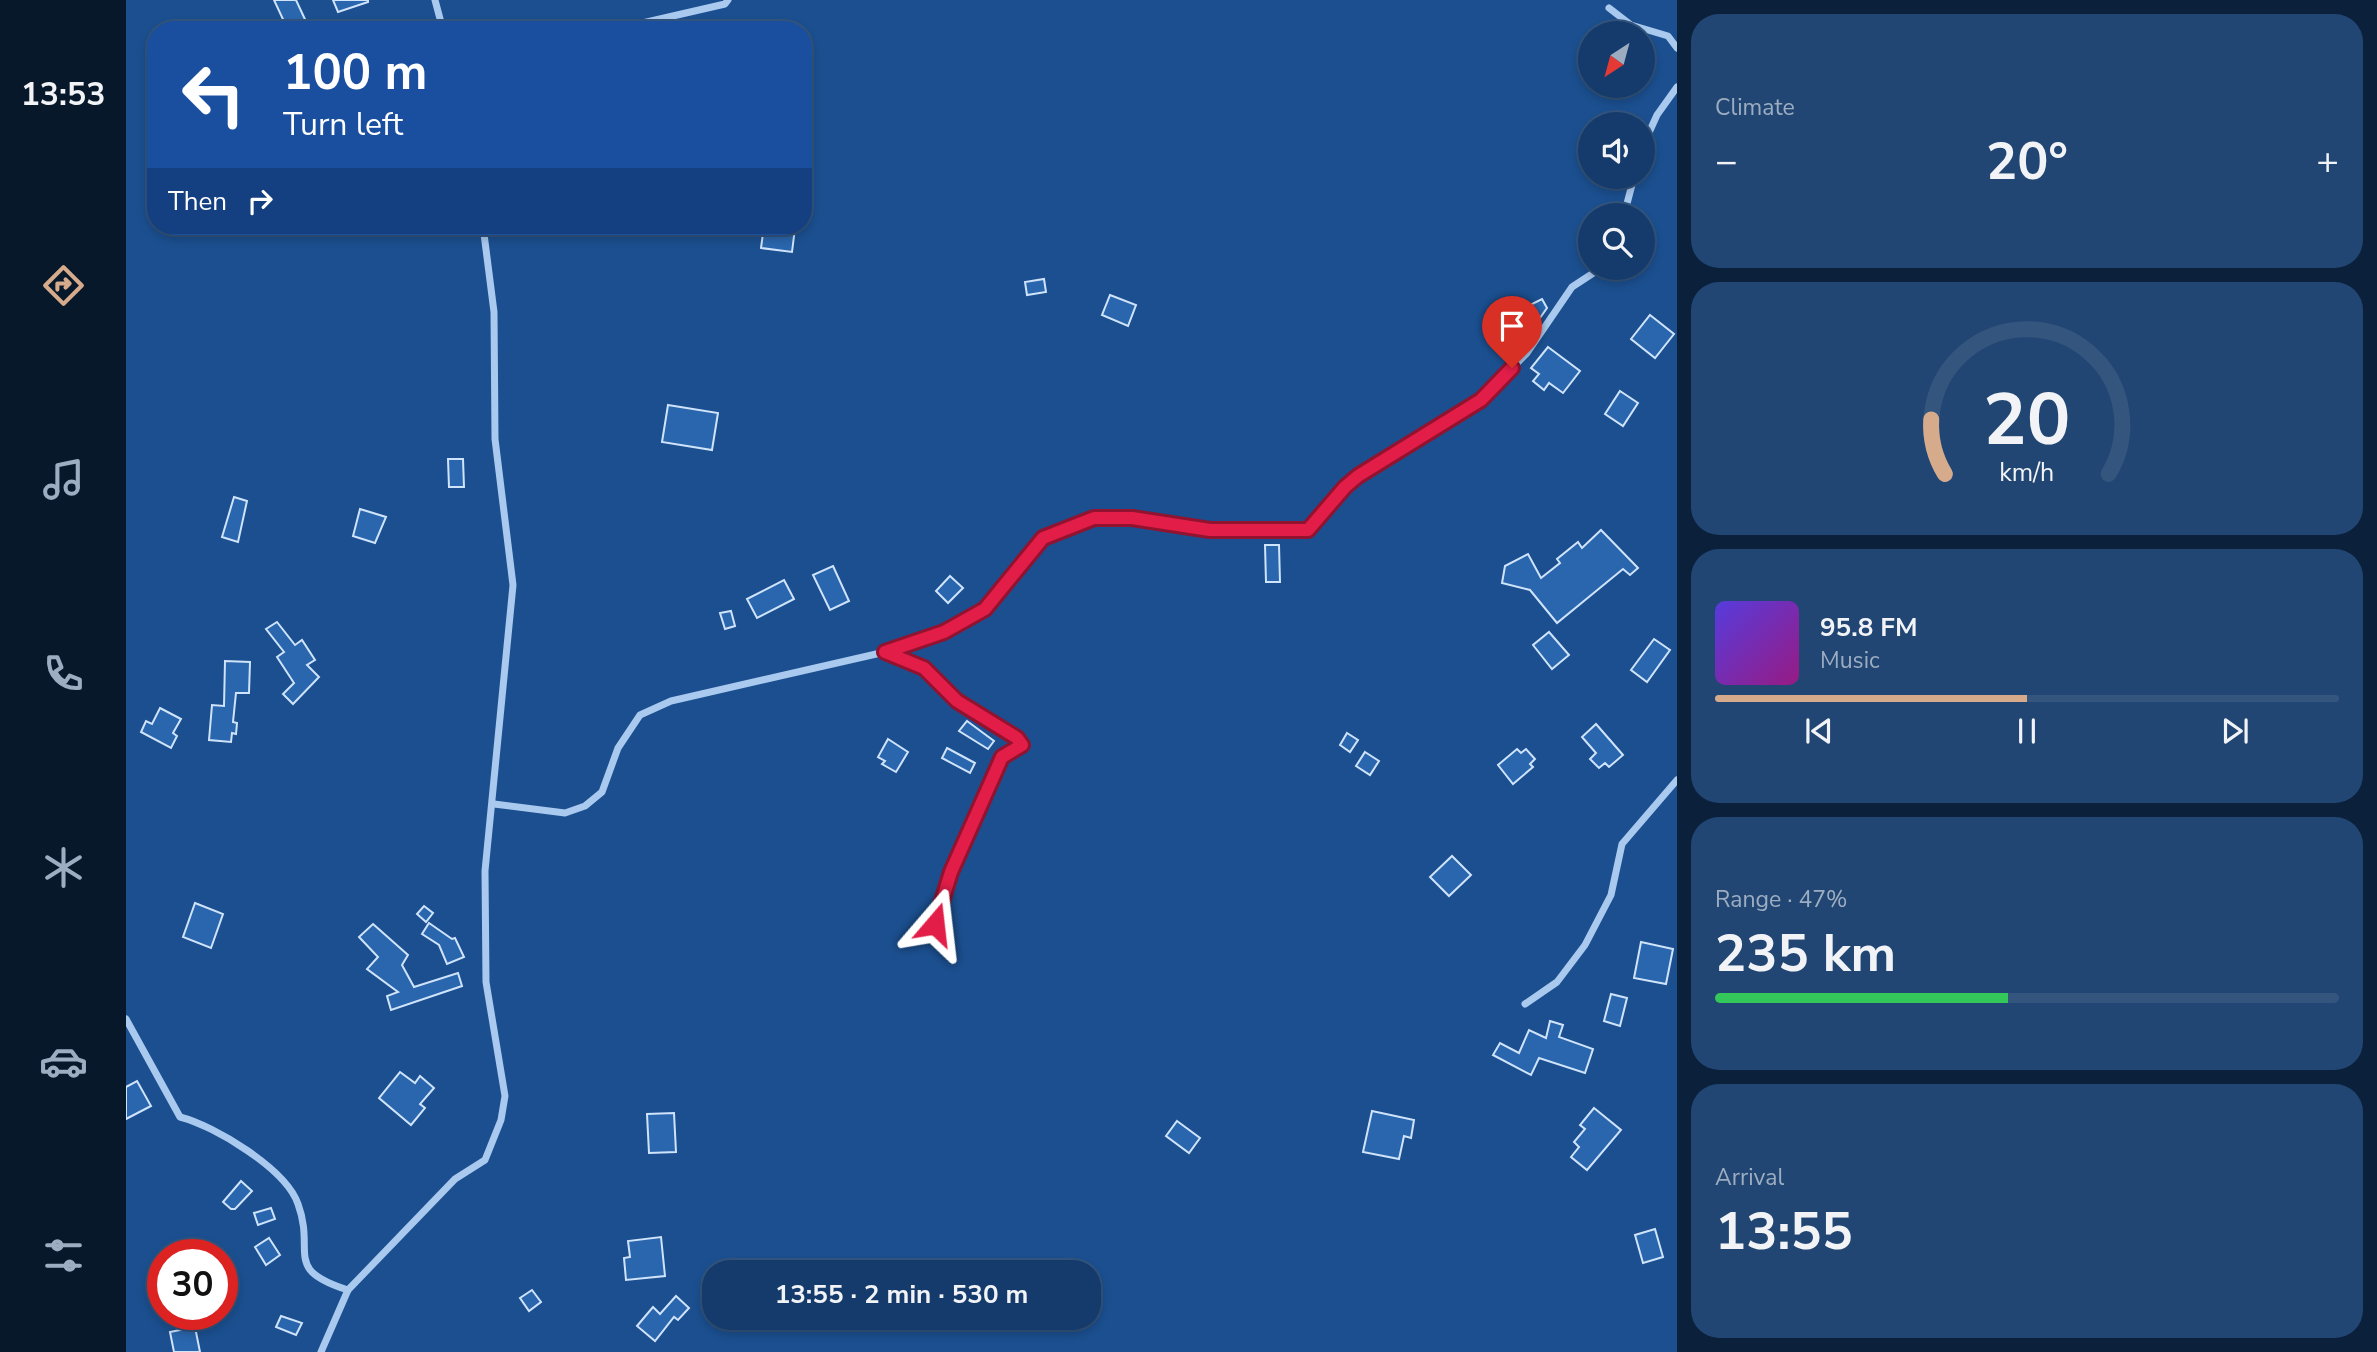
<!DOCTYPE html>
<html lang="en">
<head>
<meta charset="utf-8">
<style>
  body { margin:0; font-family:"Nunito Sans",sans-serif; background:#214673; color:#f1f3f6; height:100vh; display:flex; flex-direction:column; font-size:26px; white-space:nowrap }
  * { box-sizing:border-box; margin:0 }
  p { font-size:23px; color:#9dadc1 }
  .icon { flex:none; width:38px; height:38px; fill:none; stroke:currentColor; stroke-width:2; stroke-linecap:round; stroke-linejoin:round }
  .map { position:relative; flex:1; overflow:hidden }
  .side { display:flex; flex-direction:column; gap:14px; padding:14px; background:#0b203b; width:700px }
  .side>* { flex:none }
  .hud { position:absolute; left:21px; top:21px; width:665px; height:214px; border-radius:28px; box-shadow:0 4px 10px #0003,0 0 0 2px #33557e; background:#1a4fa0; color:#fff; overflow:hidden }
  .needle { width:46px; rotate:216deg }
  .tools { position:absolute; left:1452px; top:21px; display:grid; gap:14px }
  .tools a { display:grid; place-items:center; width:77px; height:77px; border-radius:50%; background:#143b6b; box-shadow:0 4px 10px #0003,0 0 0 2px #33557e; font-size:35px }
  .speed { position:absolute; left:21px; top:1239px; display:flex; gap:14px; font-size:35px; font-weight:700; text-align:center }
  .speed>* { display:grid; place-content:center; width:91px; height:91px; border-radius:50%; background:#143b6b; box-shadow:0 4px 10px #0003,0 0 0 2px #33557e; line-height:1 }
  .speed .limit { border:10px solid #d22; background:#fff; color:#111 }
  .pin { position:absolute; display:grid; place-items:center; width:60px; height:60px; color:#fff; margin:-72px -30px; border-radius:50% 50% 50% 0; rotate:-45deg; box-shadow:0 0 7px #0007 }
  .pin .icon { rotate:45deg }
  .me { position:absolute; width:77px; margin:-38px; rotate:17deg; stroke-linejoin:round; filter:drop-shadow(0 0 5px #0008) }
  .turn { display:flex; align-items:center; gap:24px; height:147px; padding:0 21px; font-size:32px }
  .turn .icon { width:91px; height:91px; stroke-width:2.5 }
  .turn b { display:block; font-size:49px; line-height:60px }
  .then { display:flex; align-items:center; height:66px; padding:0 21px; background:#0003; gap:14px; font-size:26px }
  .big { font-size:52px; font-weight:700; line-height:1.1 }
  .side .widget { flex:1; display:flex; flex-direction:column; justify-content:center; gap:10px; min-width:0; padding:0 24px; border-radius:28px; background:#214673 }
  .side .dial { align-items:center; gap:0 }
  .dial svg { height:182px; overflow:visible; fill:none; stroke:#33557e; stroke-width:7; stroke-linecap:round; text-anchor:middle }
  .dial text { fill:#f1f3f6; stroke:none }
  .song { display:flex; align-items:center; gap:21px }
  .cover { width:84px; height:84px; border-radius:10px; background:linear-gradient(135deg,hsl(250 70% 55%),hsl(310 70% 35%)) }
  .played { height:7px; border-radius:4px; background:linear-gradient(90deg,#d6ab8b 50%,#33557e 50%) }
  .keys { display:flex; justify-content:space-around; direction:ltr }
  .heat { display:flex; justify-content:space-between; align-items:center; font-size:38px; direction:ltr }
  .charge { height:10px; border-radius:5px; background:linear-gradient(90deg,#34c759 47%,#33557e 0) }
  .trip { position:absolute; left:576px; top:1260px; width:399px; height:70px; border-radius:28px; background:#143b6b; box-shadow:0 4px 10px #0003,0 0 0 2px #33557e; font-weight:700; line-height:70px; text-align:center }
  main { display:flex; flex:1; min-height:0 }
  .menu { display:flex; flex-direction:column; width:126px; justify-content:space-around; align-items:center; background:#08182b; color:#9dadc1 }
  .menu .icon { width:49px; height:49px }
  .menu .current { color:#d6ab8b }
  .menu b { font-size:32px; color:#f1f3f6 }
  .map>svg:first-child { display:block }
</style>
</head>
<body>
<main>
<nav class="menu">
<b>13:53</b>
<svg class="icon current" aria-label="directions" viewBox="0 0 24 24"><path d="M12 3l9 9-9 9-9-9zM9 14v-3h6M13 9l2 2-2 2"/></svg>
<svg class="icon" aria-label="music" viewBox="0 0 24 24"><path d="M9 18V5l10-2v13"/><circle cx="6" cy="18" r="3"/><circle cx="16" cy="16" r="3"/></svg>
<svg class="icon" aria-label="phone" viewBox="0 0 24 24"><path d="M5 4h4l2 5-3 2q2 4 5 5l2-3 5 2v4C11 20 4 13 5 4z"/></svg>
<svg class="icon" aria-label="climate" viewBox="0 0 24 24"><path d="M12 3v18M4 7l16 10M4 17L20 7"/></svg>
<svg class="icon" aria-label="car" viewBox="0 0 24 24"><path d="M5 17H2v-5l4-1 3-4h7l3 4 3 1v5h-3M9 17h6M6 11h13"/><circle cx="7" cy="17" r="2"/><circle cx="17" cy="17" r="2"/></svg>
<svg class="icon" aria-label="filters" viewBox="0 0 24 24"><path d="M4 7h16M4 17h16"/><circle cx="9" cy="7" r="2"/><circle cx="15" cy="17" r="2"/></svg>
</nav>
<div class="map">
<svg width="1551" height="1352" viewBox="0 0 1551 1352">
  <rect width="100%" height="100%" fill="#1b4f8f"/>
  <!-- building -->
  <g fill="#2a66ad" stroke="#cfe3fa" stroke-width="2">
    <path d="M148 0H170L184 30H162Z"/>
    <path d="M207 0H242V2L212 12Z"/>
    <path d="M638 226 669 228 666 252 635 248Z"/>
    <path d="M918 279 920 292 901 295 899 282Z"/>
    <path d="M984 295 1010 305 1002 326 976 315Z"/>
    <path d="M1416 299 1421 308 1409 325 1400 307Z"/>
    <path d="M1524 315 1548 334 1529 358 1505 339Z"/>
    <path d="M1422 347 1454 371 1437 393 1423 383 1418 390 1407 381 1413 374 1405 368Z"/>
    <path d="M1494 391 1512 403 1497 426 1479 414Z"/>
    <path d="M542 405 592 413 586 450 536 442Z"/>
    <path d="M322 459H337L338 487H323Z"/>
    <path d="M108 497 121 501 112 542 96 537Z"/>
    <path d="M234 509 260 517 249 543 227 536Z"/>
    <path d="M1475 530 1512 568 1504 575 1497 569 1431 623 1404 590 1376 583 1379 566 1402 554 1415 578 1434 563 1431 559 1452 542 1456 548Z"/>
    <path d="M1139 545H1153L1154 582H1140Z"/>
    <path d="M707 566 723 601 704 610 687 575Z"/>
    <path d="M824 576 837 588 822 603 810 591Z"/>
    <path d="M658 580 668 599 631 618 621 599Z"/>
    <path d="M605 611 609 626 599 629 594 613Z"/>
    <path d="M151 622 169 645 176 640 189 660 181 665 193 677 167 704 157 694 168 683 151 657 158 652 140 629Z"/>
    <path d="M1423 632 1443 655 1426 669 1407 645Z"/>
    <path d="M1528 639 1544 650 1521 682 1505 670Z"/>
    <path d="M99 661 124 662 123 693H110L107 722 111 723 110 734 106 733 105 742 83 740 86 705 98 706Z"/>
    <path d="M34 708 55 719 47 733 51 736 45 748 15 732 20 721 26 724Z"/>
    <path d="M841 721 868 741 862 749 833 731Z"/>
    <path d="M1470 724 1497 755 1483 767 1479 763 1473 768 1464 759 1470 753 1456 737Z"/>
    <path d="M1221 733 1232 740 1224 752 1214 745Z"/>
    <path d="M762 739 782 752 770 772 756 764 759 761 752 757Z"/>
    <path d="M821 748 849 763 844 773 816 758Z"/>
    <path d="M1391 749 1395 753 1400 749 1409 759 1404 764 1407 767 1387 784 1372 765Z"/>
    <path d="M1239 752 1253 761 1244 775 1230 766Z"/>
    <path d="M1326 856 1345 875 1323 896 1304 877Z"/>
    <path d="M69 903 97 914 85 948 57 937Z"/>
    <path d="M298 906 307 913 300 922 291 914Z"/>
    <path d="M303 923 326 939 329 938 338 957 321 964 313 945 296 934Z"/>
    <path d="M247 924 282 955 276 965 288 987 332 973 336 986 265 1010 261 996 272 992 241 969 252 957 233 937Z"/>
    <path d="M1515 942 1547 949 1540 984 1508 978Z"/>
    <path d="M1485 994 1501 998 1494 1026 1478 1021Z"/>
    <path d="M1424 1021 1437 1025 1433 1037 1467 1049 1459 1073 1413 1058 1405 1075 1367 1055 1374 1043 1393 1053 1403 1030 1420 1038Z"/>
    <path d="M274 1072 289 1083 294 1076 308 1088 294 1104 299 1108 285 1125 253 1098Z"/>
    <path d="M11 1081 25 1106 0 1119V1087Z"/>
    <path d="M1468 1108 1495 1130 1461 1170 1445 1157 1453 1147 1448 1142 1459 1129 1454 1125Z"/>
    <path d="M1246 1111 1288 1120 1285 1138 1278 1136 1273 1159 1237 1152Z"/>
    <path d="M548 1113 550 1152 523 1153 521 1114Z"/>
    <path d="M1051 1121 1074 1138 1063 1153 1040 1136Z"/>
    <path d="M115 1181 126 1191 109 1209H105L97 1202Z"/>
    <path d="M145 1208 149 1219 132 1225 128 1213Z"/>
    <path d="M1529 1229 1537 1257 1517 1263 1509 1235Z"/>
    <path d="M535 1237 539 1276 500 1280 498 1258 504 1257 502 1241Z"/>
    <path d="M143 1238 154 1255 140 1265 129 1247Z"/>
    <path d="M406 1290 415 1302 403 1311 394 1298Z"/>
    <path d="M550 1296 563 1308 552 1320 548 1317 529 1341 511 1326 527 1307 534 1314Z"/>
    <path d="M155 1316 176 1323 170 1335 150 1327Z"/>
    <path d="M69 1327 74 1352H48L44 1332Z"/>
  </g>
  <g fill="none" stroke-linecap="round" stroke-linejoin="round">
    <!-- minor -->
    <g stroke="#a9c9ee" stroke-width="7">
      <path d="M309 0 317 30"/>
      <path d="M1483 8 1505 25 1542 36 1551 48"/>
      <path d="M486 30 599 4 602 0"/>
      <path d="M1517 146 1531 115 1551 87"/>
      <path d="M1498 215 1508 177"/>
      <path d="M760 653 798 668 831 701 891 738 896 745 876 756 825 872 809 924 825 945"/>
      <path d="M368 804 439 813 459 806 476 792 492 748 514 715 545 701 759 652 818 632 859 609 917 538 968 518H1006L1084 530H1182L1218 487 1246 465 1355 400 1401 353 1446 287 1475 268"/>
      <path d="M1399 1004 1431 982 1459 945 1485 895 1496 844 1551 780"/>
      <path d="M0 1019 54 1117C89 1126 160 1169 172 1204 190 1253 156 1269 222 1290"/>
      <path d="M195 1352 222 1290 329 1179 359 1160 375 1120 379 1096 360 982 359 871 387 585 369 439 368 312 357 226"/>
    </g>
  </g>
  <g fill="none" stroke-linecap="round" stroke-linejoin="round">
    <defs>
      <path id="route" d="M809 924 825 872 876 757 896 745 891 738 831 701 798 668 759 652 818 632 859 609 917 538 968 518H1006L1084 530H1182L1219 487 1232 476 1355 400 1386 368"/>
    </defs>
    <!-- route casing -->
    <use href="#route" stroke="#92132f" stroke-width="18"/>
    <!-- route -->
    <use href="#route" stroke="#e11d48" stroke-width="12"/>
  </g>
</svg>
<div class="tools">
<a><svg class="needle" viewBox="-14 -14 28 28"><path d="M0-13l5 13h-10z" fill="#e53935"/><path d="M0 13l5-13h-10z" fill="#9dadc1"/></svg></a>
<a><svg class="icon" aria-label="sound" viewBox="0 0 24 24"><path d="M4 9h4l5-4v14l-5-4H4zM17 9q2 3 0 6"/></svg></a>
<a><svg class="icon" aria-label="search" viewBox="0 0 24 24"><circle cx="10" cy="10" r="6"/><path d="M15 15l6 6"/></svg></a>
</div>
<div class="speed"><div class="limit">30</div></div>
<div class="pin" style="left:1386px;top:368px;background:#d93025"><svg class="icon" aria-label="arrive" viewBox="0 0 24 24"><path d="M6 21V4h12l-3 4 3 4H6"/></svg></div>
<svg class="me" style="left:809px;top:924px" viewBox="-20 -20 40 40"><path d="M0-17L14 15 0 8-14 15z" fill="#e11d48" stroke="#fff" stroke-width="4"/></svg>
<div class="trip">13:55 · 2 min · 530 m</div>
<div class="hud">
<div class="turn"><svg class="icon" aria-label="left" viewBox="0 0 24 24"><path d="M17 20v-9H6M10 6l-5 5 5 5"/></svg><div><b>100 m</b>Turn left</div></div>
<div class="then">Then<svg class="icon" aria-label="right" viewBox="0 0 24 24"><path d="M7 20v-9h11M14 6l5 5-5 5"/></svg></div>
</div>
</div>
<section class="side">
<div class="widget"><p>Climate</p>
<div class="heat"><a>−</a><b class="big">20°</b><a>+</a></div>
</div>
<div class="widget dial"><svg viewBox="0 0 100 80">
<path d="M14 69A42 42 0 1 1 86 69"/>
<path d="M14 69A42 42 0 0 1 8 45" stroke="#d6ab8b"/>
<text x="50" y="56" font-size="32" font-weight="700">20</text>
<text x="50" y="72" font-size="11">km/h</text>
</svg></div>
<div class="widget">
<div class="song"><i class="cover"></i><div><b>95.8 FM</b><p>Music</p></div></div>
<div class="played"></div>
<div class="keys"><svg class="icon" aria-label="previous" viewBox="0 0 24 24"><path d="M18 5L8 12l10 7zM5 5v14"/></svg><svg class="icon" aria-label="pause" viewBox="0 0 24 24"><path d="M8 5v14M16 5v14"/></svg><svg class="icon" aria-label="next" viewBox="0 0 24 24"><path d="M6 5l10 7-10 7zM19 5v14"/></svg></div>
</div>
<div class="widget"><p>Range · 47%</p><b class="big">235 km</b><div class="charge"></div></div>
<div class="widget"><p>Arrival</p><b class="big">13:55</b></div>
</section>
</main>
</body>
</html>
